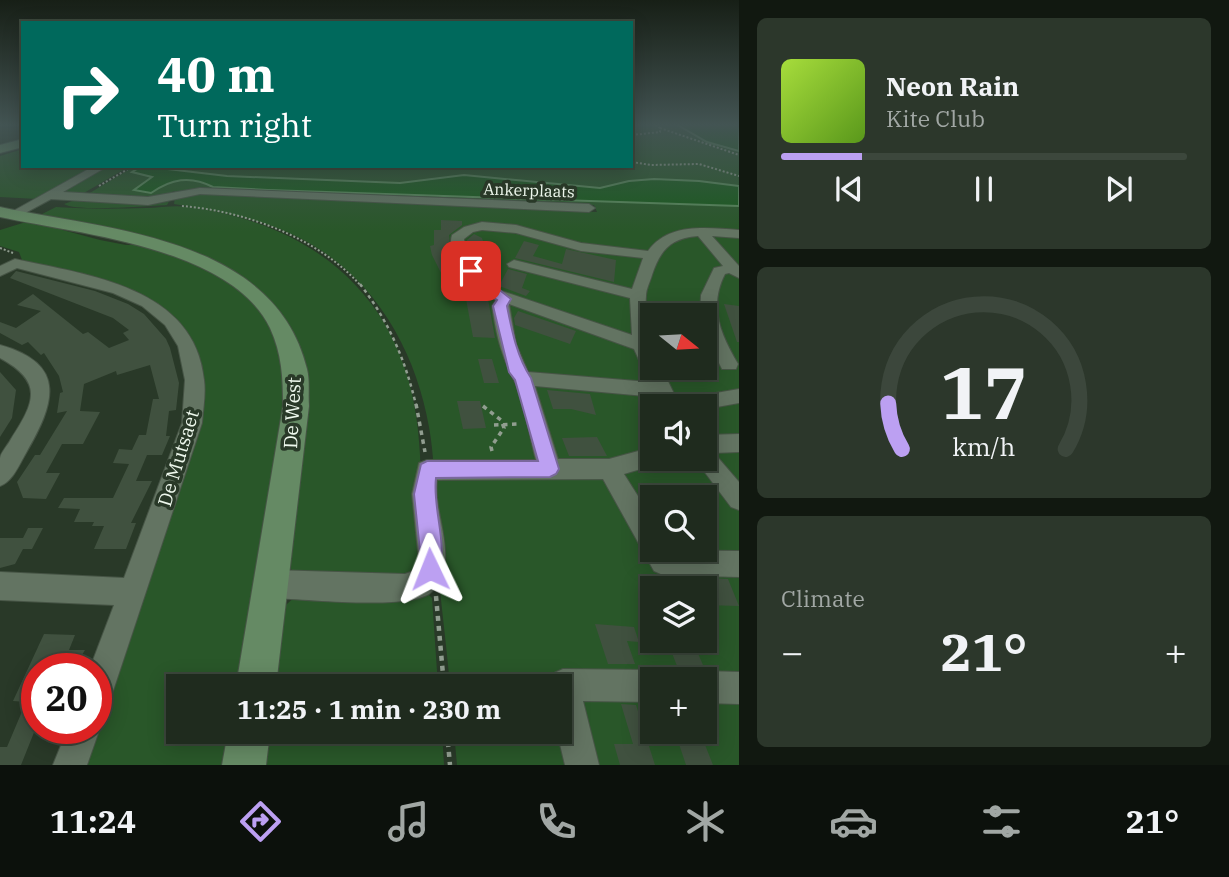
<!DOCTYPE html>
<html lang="en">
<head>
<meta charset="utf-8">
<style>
  body { margin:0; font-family:"IBM Plex Serif",serif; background:#2c372b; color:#f1f3f6; height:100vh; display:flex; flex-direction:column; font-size:26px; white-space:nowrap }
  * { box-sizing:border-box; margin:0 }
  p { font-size:23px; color:#a1a7a4 }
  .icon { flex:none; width:38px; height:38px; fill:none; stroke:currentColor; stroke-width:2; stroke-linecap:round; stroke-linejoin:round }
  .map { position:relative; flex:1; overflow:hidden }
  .drawer { display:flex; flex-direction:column; gap:18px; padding:18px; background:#111810; width:490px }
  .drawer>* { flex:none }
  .top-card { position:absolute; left:21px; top:21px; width:612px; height:147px; border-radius:0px; box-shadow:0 4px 18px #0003,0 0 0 2px #3c473c; background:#00695c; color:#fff; overflow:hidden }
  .needle { width:46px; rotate:108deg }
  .controls { position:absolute; left:640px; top:303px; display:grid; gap:14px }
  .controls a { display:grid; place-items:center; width:77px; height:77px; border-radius:0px; background:#1f2b1e; box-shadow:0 4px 18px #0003,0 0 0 2px #3c473c; font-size:35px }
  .speed { position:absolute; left:21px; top:653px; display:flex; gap:14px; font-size:35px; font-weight:700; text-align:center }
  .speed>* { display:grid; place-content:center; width:91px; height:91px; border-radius:50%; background:#1f2b1e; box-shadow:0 4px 18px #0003,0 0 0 2px #3c473c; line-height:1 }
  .speed .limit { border:10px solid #d22; background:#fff; color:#111 }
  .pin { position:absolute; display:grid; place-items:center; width:60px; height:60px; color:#fff; margin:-30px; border-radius:14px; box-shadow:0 4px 10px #0006 }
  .me { position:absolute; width:77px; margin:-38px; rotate:358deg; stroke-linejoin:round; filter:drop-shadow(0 0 5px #0008) }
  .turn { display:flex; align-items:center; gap:24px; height:147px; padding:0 21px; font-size:32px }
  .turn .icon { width:91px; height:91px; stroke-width:2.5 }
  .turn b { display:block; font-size:49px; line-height:60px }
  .big { font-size:52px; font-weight:700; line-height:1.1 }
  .drawer .card { flex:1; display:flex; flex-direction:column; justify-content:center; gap:10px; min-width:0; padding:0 24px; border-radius:10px; background:#2c372b }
  .drawer .dial { align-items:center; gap:0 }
  .dial svg { height:182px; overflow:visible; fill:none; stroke:#3c473c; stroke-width:7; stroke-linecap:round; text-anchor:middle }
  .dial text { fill:#f1f3f6; stroke:none }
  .song { display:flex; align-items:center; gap:21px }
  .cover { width:84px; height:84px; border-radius:10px; background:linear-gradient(135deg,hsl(80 70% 55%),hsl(90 70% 35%)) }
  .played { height:7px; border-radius:4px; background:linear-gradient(90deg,#bca0f2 20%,#3c473c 20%) }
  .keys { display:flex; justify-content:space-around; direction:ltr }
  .heat { display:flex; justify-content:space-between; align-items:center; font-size:38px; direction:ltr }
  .trip { position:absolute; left:166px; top:674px; width:406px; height:70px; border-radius:0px; background:#1f2b1e; box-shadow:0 4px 18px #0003,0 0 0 2px #3c473c; font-weight:700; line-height:70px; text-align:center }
  .tab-bar { display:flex; height:112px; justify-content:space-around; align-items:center; background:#0c110c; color:#a1a7a4 }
  .tab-bar .icon { width:49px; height:49px }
  .tab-bar .current { color:#bca0f2 }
  .tab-bar b { font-size:32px; color:#f1f3f6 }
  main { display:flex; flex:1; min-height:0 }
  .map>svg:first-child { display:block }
</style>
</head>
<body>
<main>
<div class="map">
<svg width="739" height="765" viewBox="0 0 739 765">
  <rect width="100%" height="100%" fill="#293928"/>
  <!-- green -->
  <g fill="#295729" fill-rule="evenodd">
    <path d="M632 124H720L739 138V186L699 181 654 179 629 181 600 188 464 175 400 183 227 176 153 166H632Z"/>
    <path d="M23 149V166H98L37 199 0 197V156Z"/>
    <path d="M108 166H130L77 197 62 196 63 190Z"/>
    <path d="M135 166H142L133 172 153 177 135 189C161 182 188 175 213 187L268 190 739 206V765H457L454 732H560V686H450C446 638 439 591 436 543 434 505 436 465 429 427 415 346 369 267 287 232 250 216 213 211 174 204L175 197 186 193 597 212 594 205 572 206 198 189 177 193 174 191 157 199 83 197ZM653 315H705V368H653ZM653 406H705V458H653ZM653 497H705V550H653ZM653 588H705V640H653ZM653 679H705V732H653Z"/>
    <path d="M171 198 167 205C148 206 76 212 64 204L78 199Z"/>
    <path d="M56 207C87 209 114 209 146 208 160 208 174 205 188 207 312 223 401 295 417 422 423 469 421 518 421 566L411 577 293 571 289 567 288 329C249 266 205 255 136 239 103 232 69 225 36 217Z"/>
    <path d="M29 221 100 240 126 245H140L175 254 236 283 269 320 288 376 243 686H178V732H236L230 765H80L96 728V718L191 446 195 350 187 333 175 317 138 292 22 260 19 252 0 246V230Z"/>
    <path d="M424 590 432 598 438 686H267L278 612 296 596Z"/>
    <path d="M261 732H442L444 765H256Z"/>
  </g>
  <!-- water -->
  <g fill="#185a1b" stroke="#58895a" stroke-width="2">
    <path d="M676 124H739V151L707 142Z"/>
    <path d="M142 166 227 176 400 183 464 175 600 188 629 181 654 179 699 181 739 186V206L268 190 213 187C190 175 171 179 151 193L134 190 152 177 132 172Z"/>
  </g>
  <!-- building -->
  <g fill="#40513f">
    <path d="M441 220 462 221V225L449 235 451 253 463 274 488 299 495 338 473 337 466 299 470 297 442 275 432 255 430 246 434 245V230H441Z"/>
    <path d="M474 234 482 238 497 284 479 267 468 247 467 240Z"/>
    <path d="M524 241 539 245 533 256 562 264 566 249 616 260 614 282 515 258Z"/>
    <path d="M508 269 527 274 522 288 530 291 526 296 499 286Z"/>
    <path d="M16 271 95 291 128 304 144 314 166 339 170 348 179 383 176 410 169 411 166 436H170L162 455H147L136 481H152L131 523H136L126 549H94L104 526H92L94 522H74L80 509 58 508 64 498H113L129 464 113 463 119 449 132 450 139 435H146L153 399H159L150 365 117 375 116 371 84 384 80 411 100 412 83 444H62L46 473H60L46 499 23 498 17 482 35 455H40L67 411 57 413 60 393 63 392 59 376 44 353 41 355 28 342 22 345 0 333V322L16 328 41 311 17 305 33 294 83 334 88 332 109 348 129 340 123 333 129 330 113 318 10 278Z"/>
    <path d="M724 304 739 306V342H737Z"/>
    <path d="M518 311 576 331 570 344 515 325 514 318Z"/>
    <path d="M478 359H492L499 383H484Z"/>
    <path d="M0 372 16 390 12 418 0 437Z"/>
    <path d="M547 390 590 394 596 415 571 409H553Z"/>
    <path d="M457 401H480L486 428 463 429Z"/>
    <path d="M597 437 607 456H569L562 438Z"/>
    <path d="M28 528H43L32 549H23L15 564 0 568V538H23Z"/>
    <path d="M657 575 728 579 739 606 705 605V588H653L648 576Z"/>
    <path d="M595 624 634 627 639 642 627 641 635 664H608Z"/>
    <path d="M44 634 75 635 69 650H85L74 668H37V725L21 765H0V747H7L26 702 13 701Z"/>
    <path d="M667 640H692L703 665 677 666Z"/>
    <path d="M621 704 636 705 655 765H620L614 744H633Z"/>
    <path d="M687 732H700L713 765H686L676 735H688Z"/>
  </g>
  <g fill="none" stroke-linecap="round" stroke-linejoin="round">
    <defs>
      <g id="minor">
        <path d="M94 166H108L63 192 148 197 200 188 589 204 595 208 589 212 200 194 148 205 51 199 16 218 12 219 6 215Z"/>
        <path d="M482 222 516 225 581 243 648 251C669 222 707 228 739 230V238L712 236 739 266V278L729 273 725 274C708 307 721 335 738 364L736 369H722L705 335V315H700L701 295 714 268 723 266 698 236C670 238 660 251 652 275 650 282 646 289 646 296 644 320 653 344 653 368H704L702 373 665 375 680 406H660L656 397 535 386 558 459H609L653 447V458H663L661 463 624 474 653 520V550L739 551V577L663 575 654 571 603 479 437 480C434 507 447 534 445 561 444 571 438 588 429 594 400 610 308 599 272 598L262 594 258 584 262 574 272 570 405 574 416 570 419 561 412 494 419 463 427 460H536C529 436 525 401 514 380 501 355 496 334 492 306L496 300C478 293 445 255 452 235L464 227ZM482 230 516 233 581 251 643 258 632 289 514 260 507 264 509 267 630 298 632 335 499 290 477 269 465 248 464 239 473 232ZM509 304 634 349 649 382 528 372 516 344Z"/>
        <path d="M15 259C88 275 195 287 204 380 206 394 203 409 202 423L112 694 107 705 96 710V668H90L114 605 0 600V572L124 578 182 423 185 380 178 346 165 325 142 306 113 293 17 268 0 276V266Z"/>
        <path d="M0 345C69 364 54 405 26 453 19 465 13 481 0 486 0 477 0 467 0 458 1 452 8 445 11 439 35 402 44 382 0 358Z"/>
        <path d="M739 389V403L717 407 712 415 705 417V406H696L704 395Z"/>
        <path d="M739 434V452L714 453 739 482V510L731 507 694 458H705V435Z"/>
        <path d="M563 669 653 670 664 675 666 679H653V702L583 701 599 765H565L557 732H560V686L547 685 552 674Z"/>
        <path d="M705 671 739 672V704L705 703V679H693Z"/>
        <path d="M96 718 100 728 87 765H53L68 728H96Z"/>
      </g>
      <g id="major">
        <path d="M23 139V147L0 153V145Z"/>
        <path d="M0 207C109 230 275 237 307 369 310 381 308 394 309 406L276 686H236L283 406C283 378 282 354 270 328 231 247 78 234 0 217Z"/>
        <path d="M228 732H270L266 765H222Z"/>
      </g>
    </defs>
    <!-- minor casing -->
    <use href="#minor" stroke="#465445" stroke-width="2"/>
    <!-- major casing -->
    <use href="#major" stroke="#465445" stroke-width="2"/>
    <!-- path-far3 -->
    <g stroke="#919e90" stroke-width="2" stroke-dasharray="2 2" stroke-linecap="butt">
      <path d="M660 128 739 155"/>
      <path d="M632 135 660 132V128L654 124"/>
      <path d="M632 162 651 165 699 164 739 176"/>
      <path d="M99 186 133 166"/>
      <path d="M182 206C245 211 319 238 361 286"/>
      <path d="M0 248 13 253"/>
    </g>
    <!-- path-far2 -->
    <path stroke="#919e90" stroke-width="2.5" stroke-dasharray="3.5 3.5" stroke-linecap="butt" d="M360 284C389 322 405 359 416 405"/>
    <!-- path-far1 -->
    <g stroke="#919e90" stroke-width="3.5" stroke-dasharray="4.5 4.5" stroke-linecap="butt">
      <path d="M416 404 425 452"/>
      <path d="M483 406 501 420 504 428 491 447 493 455"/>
      <path d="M494 425 519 424"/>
    </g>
    <!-- path -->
    <g stroke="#919e90" stroke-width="4.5" stroke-dasharray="5 5" stroke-linecap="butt">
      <path d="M436 596 444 686"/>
      <path d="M447 732 450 765"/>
    </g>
    <!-- minor -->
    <use href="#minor" fill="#637462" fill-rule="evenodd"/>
    <!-- major -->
    <use href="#major" fill="#658a64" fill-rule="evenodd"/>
  </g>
  <!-- sky -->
  <linearGradient id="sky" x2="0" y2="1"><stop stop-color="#171f16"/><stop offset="0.54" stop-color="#435453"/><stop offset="1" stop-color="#435453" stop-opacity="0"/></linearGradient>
  <rect width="739" height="231" fill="url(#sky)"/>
  <!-- route -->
  <path fill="#bca0f2" stroke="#7a689d" stroke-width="2" d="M471 267 511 299 507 306C512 331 517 357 531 378L559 469 556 474 550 477 436 478C432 510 450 547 437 577L430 580 422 577 419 569 421 561 414 494 421 464 427 461H538L515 380 509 372 493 306 497 300 475 285 464 271Z"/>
  <g text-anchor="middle" stroke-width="7" stroke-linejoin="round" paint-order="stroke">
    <!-- far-street labels -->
    <g font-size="16" fill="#edf7ec" stroke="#293928">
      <text transform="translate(529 190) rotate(2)" y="6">Ankerplaats</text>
    </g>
    <!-- street labels -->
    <g font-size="19" fill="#edf7ec" stroke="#293928">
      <text transform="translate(292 413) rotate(-87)" y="7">De West</text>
      <text transform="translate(178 458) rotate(-73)" y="7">De Mutsaet</text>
    </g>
  </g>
</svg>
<div class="controls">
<a><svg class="needle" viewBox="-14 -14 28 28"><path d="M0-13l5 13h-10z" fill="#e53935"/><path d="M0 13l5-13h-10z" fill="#a1a7a4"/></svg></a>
<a><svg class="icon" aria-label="sound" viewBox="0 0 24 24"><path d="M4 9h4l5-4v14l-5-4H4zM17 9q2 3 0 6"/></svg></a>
<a><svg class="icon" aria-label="search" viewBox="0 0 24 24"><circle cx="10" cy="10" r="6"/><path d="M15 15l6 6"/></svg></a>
<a><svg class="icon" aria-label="layers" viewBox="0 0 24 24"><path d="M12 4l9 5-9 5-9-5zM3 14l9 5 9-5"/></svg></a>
<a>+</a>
</div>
<div class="speed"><div class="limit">20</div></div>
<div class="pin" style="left:471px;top:271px;background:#d93025"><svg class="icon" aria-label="arrive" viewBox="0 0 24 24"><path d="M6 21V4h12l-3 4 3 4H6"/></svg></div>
<svg class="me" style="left:430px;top:569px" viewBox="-20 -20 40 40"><path d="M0-17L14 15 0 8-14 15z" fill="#bca0f2" stroke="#fff" stroke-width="4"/></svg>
<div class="trip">11:25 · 1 min · 230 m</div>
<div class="top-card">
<div class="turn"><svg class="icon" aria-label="right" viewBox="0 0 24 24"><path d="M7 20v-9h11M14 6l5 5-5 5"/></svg><div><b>40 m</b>Turn right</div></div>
</div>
</div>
<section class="drawer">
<div class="card">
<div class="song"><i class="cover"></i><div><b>Neon Rain</b><p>Kite Club</p></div></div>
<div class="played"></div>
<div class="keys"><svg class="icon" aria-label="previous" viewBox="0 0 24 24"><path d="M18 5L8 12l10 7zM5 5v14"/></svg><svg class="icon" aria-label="pause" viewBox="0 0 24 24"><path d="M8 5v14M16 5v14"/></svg><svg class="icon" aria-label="next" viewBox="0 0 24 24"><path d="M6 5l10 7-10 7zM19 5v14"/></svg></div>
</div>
<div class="card dial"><svg viewBox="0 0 100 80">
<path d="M14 69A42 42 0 1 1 86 69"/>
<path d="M14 69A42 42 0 0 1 8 49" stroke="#bca0f2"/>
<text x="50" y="56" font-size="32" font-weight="700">17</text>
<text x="50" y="72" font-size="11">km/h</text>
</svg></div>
<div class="card"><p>Climate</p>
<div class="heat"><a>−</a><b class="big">21°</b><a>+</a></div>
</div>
</section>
</main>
<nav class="tab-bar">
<b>11:24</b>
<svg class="icon current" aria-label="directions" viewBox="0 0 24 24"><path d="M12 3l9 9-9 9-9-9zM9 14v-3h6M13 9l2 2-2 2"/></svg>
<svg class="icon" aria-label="music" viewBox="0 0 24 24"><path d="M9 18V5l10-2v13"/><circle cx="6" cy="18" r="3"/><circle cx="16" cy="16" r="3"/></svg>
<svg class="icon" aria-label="phone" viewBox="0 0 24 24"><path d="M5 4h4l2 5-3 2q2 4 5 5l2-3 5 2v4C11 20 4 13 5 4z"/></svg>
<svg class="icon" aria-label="climate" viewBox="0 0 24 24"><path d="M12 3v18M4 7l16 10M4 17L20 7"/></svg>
<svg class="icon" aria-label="car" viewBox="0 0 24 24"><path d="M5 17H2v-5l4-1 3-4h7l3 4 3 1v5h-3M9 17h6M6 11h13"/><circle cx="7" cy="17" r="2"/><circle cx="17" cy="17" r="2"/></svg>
<svg class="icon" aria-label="filters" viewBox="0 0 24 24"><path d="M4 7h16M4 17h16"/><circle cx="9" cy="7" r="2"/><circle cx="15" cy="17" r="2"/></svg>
<b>21°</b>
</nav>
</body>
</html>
